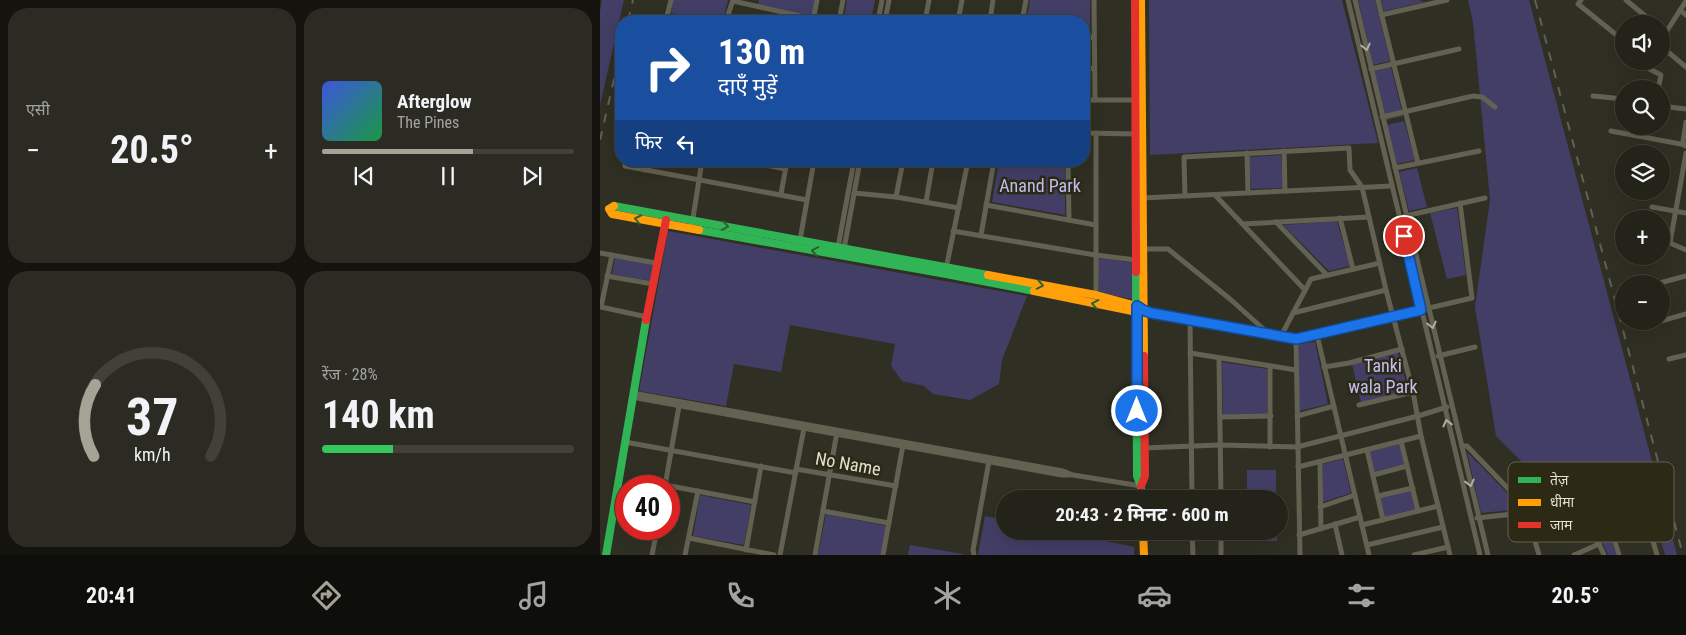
<!DOCTYPE html>
<html lang="hi">
<head>
<meta charset="utf-8">
<style>
  body { margin:0; font-family:"Roboto Condensed","Noto Sans Devanagari",sans-serif; background:#2c2b23; color:#f1f3f6; height:100vh; display:flex; flex-direction:column; font-size:19px; white-space:nowrap }
  * { box-sizing:border-box; margin:0 }
  p { font-size:16px; color:#a3a4a2 }
  .icon { flex:none; width:28px; height:28px; fill:none; stroke:currentColor; stroke-width:2; stroke-linecap:round; stroke-linejoin:round }
  .map { position:relative; flex:1; overflow:hidden }
  .panel { display:flex; flex-direction:column; gap:8px; padding:8px; background:#14130e; width:600px }
  .panel>* { flex:none }
  .top-card { position:absolute; left:15px; top:15px; width:475px; height:152px; border-radius:20px; box-shadow:0 5px 20px #0002,0 0 0 1px #414039; background:#1a4fa0; color:#fff; overflow:hidden }
  .fabs { position:absolute; left:1015px; top:15px; display:grid; gap:10px }
  .fabs a { display:grid; place-items:center; width:55px; height:55px; border-radius:50%; background:#24231a; box-shadow:0 5px 20px #0002,0 0 0 1px #414039; font-size:25px }
  .speed { position:absolute; left:15px; top:475px; display:flex; gap:10px; font-size:25px; font-weight:700; text-align:center }
  .speed>* { display:grid; place-content:center; width:65px; height:65px; border-radius:50%; background:#24231a; box-shadow:0 5px 20px #0002,0 0 0 1px #414039; line-height:1 }
  .speed .limit { border:8px solid #d22; background:#fff; color:#111 }
  .pin { position:absolute; display:grid; place-items:center; width:42px; height:42px; color:#fff; margin:-21px; border:2px solid #fff; border-radius:50%; box-shadow:0 1px 5px #0007 }
  .me { position:absolute; width:55px; margin:-28px; rotate:0deg; stroke-linejoin:round; filter:drop-shadow(0 0 4px #0008) }
  .turn { display:flex; align-items:center; gap:18px; height:105px; padding:0 20px; font-size:22px }
  .turn .icon { width:65px; height:65px; stroke-width:2.5 }
  .turn b { display:block; font-size:35px; line-height:42px }
  .then { display:flex; align-items:center; height:48px; padding:0 20px; background:#0003; gap:10px; font-size:19px }
  .big { font-size:38px; font-weight:700; line-height:1.1 }
  .panel .widget { flex:1; display:flex; flex-direction:column; justify-content:center; gap:8px; min-width:0; padding:0 18px; border-radius:20px; background:#2c2b23 }
  .panel .dial { align-items:center; gap:0 }
  .dial svg { height:130px; overflow:visible; fill:none; stroke:#414039; stroke-width:7; stroke-linecap:round; text-anchor:middle }
  .dial text { fill:#f1f3f6; stroke:none }
  .song { display:flex; align-items:center; gap:15px }
  .cover { width:60px; height:60px; border-radius:8px; background:linear-gradient(135deg,hsl(230 70% 55%),hsl(140 70% 35%)) }
  .played { height:5px; border-radius:2px; background:linear-gradient(90deg,#a4a396 60%,#414039 60%) }
  .keys { display:flex; justify-content:space-around; direction:ltr }
  .heat { display:flex; justify-content:space-between; align-items:center; font-size:28px; direction:ltr }
  .charge { height:8px; border-radius:4px; background:linear-gradient(90deg,#34c759 28%,#414039 0) }
  .panel .tiles { flex:1; display:grid; gap:8px; grid-template-columns:repeat(2,1fr) }
  .trip { position:absolute; left:396px; top:490px; width:292px; height:50px; border-radius:25px; background:#24231a; box-shadow:0 5px 20px #0002,0 0 0 1px #414039; font-weight:700; line-height:50px; text-align:center }
  .dock { display:flex; height:80px; justify-content:space-around; align-items:center; background:#0e0e0a; color:#a3a4a2 }
  .dock .icon { width:35px; height:35px }
  .dock .current { color:#a4a396 }
  .dock b { font-size:22px; color:#f1f3f6 }
  main { display:flex; flex:1; min-height:0 }
  .map>svg:first-child { display:block }
</style>
</head>
<body>
<main>
<section class="panel">
<div class="tiles">
<div class="widget"><p>एसी</p>
<div class="heat"><a>−</a><b class="big">20.5°</b><a>+</a></div>
</div>
<div class="widget">
<div class="song"><i class="cover"></i><div><b>Afterglow</b><p>The Pines</p></div></div>
<div class="played"></div>
<div class="keys"><svg class="icon" aria-label="previous" viewBox="0 0 24 24"><path d="M18 5L8 12l10 7zM5 5v14"/></svg><svg class="icon" aria-label="pause" viewBox="0 0 24 24"><path d="M8 5v14M16 5v14"/></svg><svg class="icon" aria-label="next" viewBox="0 0 24 24"><path d="M6 5l10 7-10 7zM19 5v14"/></svg></div>
</div>
<div class="widget dial"><svg viewBox="0 0 100 80">
<path d="M14 69A42 42 0 1 1 86 69"/>
<path d="M14 69A42 42 0 0 1 15 25" stroke="#a4a396"/>
<text x="50" y="56" font-size="32" font-weight="700">37</text>
<text x="50" y="72" font-size="11">km/h</text>
</svg></div>
<div class="widget"><p>रेंज · 28%</p><b class="big">140 km</b><div class="charge"></div></div>
</div>
</section>
<div class="map">
<svg width="1086" height="555" viewBox="0 0 1086 555">
  <rect width="100%" height="100%" fill="#302f23"/>
  <!-- green -->
  <g fill="#423e66">
    <path d="M2 0H24L0 105V11Z"/>
    <path d="M73 0H128L123 21H111L71 13Z"/>
    <path d="M159 0H216L213 16 158 5Z"/>
    <path d="M247 0H275L271 21H262L244 17Z"/>
    <path d="M430 0H490V34L484 33V21H426Z"/>
    <path d="M549 0H742L778 143 550 155Z"/>
    <path d="M758 0H775L790 61 773 65Z"/>
    <path d="M781 0H819L825 2 784 11Z"/>
    <path d="M868 0H929L1077 555H1065L1042 472 942 482 896 436 875 307 890 200 873 22Z"/>
    <path d="M791 67 803 116 786 120 774 71Z"/>
    <path d="M804 121 815 160 797 164 787 125Z"/>
    <path d="M681 155 683 188 651 189 649 157Z"/>
    <path d="M399 161H465V215L392 202Z"/>
    <path d="M817 168 827 207 809 211 799 172Z"/>
    <path d="M857 208 866 275 847 279 830 213Z"/>
    <path d="M737 221 750 266 729 271 683 225Z"/>
    <path d="M68 231 427 296 402 360 399 384 370 400 333 394 324 386 302 381 291 366 295 344 190 325 181 372 134 364 126 406 39 391Z"/>
    <path d="M15 257 54 265 51 281 12 274Z"/>
    <path d="M497 258 537 263V300L499 293Z"/>
    <path d="M715 342 728 404 699 411V344Z"/>
    <path d="M798 352 808 391 761 403 752 364Z"/>
    <path d="M622 362 667 369V414L623 415Z"/>
    <path d="M800 444 805 464 774 472 769 451Z"/>
    <path d="M867 452 923 509 881 513Z"/>
    <path d="M743 459 751 493 723 502V464Z"/>
    <rect x="647" y="470" width="29" height="22"/>
    <path d="M811 490 815 509 784 517 779 497Z"/>
    <path d="M100 495 151 505 144 545 93 536Z"/>
    <path d="M1000 507 1016 555H1008L987 509Z"/>
    <path d="M226 514 287 526 281 555H218Z"/>
    <path d="M385 516 405 520V531H459L534 547V555H378Z"/>
    <rect x="647" y="531" width="30" height="10"/>
    <path d="M310 545 363 554V555H308Z"/>
  </g>
  <g fill="none" stroke-linecap="round" stroke-linejoin="round">
    <!-- street -->
    <g stroke="#636252" stroke-width="5">
      <path d="M71 0 67 16 91 21"/>
      <path d="M494 0 495 100"/>
      <path d="M748 0 880 555"/>
      <path d="M755 0 888 555"/>
      <path d="M778 0 818 163"/>
      <path d="M981 0 978 4 1024 41"/>
      <path d="M1026 0 1055 24"/>
      <path d="M133 1 214 19"/>
      <path d="M1080 10 1086 15"/>
      <path d="M781 15 847 0"/>
      <path d="M126 21 133 0"/>
      <path d="M213 21 217 0"/>
      <path d="M239 21 243 0"/>
      <path d="M278 21 282 0"/>
      <path d="M285 21 289 0"/>
      <path d="M325 21 329 0"/>
      <path d="M358 21 362 0"/>
      <path d="M390 21 393 0"/>
      <path d="M422 21 426 0"/>
      <path d="M484 36 494 38"/>
      <path d="M1061 40 1086 1"/>
      <path d="M1061 46 1086 67"/>
      <path d="M1048 61 1044 66 1061 75 1058 89"/>
      <path d="M484 67 494 69"/>
      <path d="M771 69 859 49"/>
      <path d="M993 96 1024 99"/>
      <path d="M484 100H536"/>
      <path d="M1061 106 1086 109"/>
      <path d="M782 117 873 96 882 97 895 107"/>
      <path d="M1011 131 1086 145"/>
      <path d="M484 133 536 134"/>
      <path d="M1085 146 1083 142 1086 122"/>
      <path d="M684 151 685 191"/>
      <path d="M647 153 648 193"/>
      <path d="M1086 153 1070 243 1086 250"/>
      <path d="M26 161 25 166 207 200"/>
      <path d="M147 161 185 169"/>
      <path d="M468 161 469 220"/>
      <path d="M795 168 879 151"/>
      <path d="M45 170 47 161"/>
      <path d="M254 193 296 197 359 208"/>
      <path d="M181 194 187 161"/>
      <path d="M615 195 705 290"/>
      <path d="M585 196 584 157 749 148 750 170 762 187 786 290 813 392 821 436 850 555"/>
      <path d="M296 197 303 161"/>
      <path d="M542 198 792 186"/>
      <path d="M326 202 333 161"/>
      <path d="M386 205 496 225"/>
      <path d="M1052 207 1086 213"/>
      <path d="M805 216 885 198"/>
      <path d="M740 218 753 269"/>
      <path d="M676 222 727 275"/>
      <path d="M92 224 102 161"/>
      <path d="M643 224 769 217"/>
      <path d="M353 231 495 255 536 260"/>
      <path d="M381 235 394 161"/>
      <path d="M200 240 214 161"/>
      <path d="M244 249 260 161"/>
      <path d="M543 249H568L630 299 669 334"/>
      <path d="M239 250 238 247 254 161"/>
      <path d="M0 253 56 263"/>
      <path d="M12 255 1 307 47 317"/>
      <path d="M346 269 368 161"/>
      <path d="M7 276 53 284"/>
      <path d="M1056 284 1086 276"/>
      <path d="M496 295V133"/>
      <path d="M543 311 696 339 872 298 860 203"/>
      <path d="M693 313 786 290"/>
      <path d="M590 320 592 499"/>
      <path d="M1061 321 1086 314"/>
      <path d="M717 335 769 555"/>
      <path d="M681 336 711 279 780 263"/>
      <path d="M696 339 700 555"/>
      <path d="M590 353 696 370"/>
      <path d="M838 356 875 347"/>
      <path d="M619 358 621 499"/>
      <path d="M1069 359 1086 355"/>
      <path d="M724 367 749 363 802 349"/>
      <path d="M33 395 38 394 463 471 473 475 541 486"/>
      <path d="M33 395 37 398 462 475H470"/>
      <path d="M759 405 813 392"/>
      <path d="M697 416 734 406"/>
      <path d="M620 417 671 416"/>
      <path d="M801 441 818 511"/>
      <path d="M25 442 196 473"/>
      <path d="M862 446H867L925 506 939 555"/>
      <path d="M670 447V366"/>
      <path d="M543 448 620 445 697 447 818 416 847 407"/>
      <path d="M767 450 783 520"/>
      <path d="M720 462 721 529"/>
      <path d="M698 467 821 436"/>
      <path d="M196 469 296 486"/>
      <path d="M773 475 807 466"/>
      <path d="M65 485 155 502"/>
      <path d="M65 486 79 406"/>
      <path d="M778 496 813 488"/>
      <path d="M1003 504 1019 555"/>
      <path d="M982 506 1004 555"/>
      <path d="M720 507 755 495"/>
      <path d="M223 511 289 523"/>
      <path d="M877 518 1041 500 1057 555"/>
      <path d="M735 524 742 555"/>
      <path d="M762 525 838 506"/>
      <path d="M592 531 593 555"/>
      <path d="M621 531V555"/>
      <path d="M699 535 760 517"/>
      <path d="M89 538 174 555"/>
      <path d="M767 545 843 527"/>
      <path d="M146 550 161 466"/>
      <path d="M52 555 57 529"/>
      <path d="M85 555 98 491"/>
      <path d="M180 555 204 428"/>
      <path d="M215 555 237 432"/>
      <path d="M283 555 303 445"/>
      <path d="M374 555 373 550 389 461"/>
      <path d="M814 555 848 547"/>
      <path d="M974 555 999 544"/>
    </g>
    <!-- fast -->
    <g stroke="#30b455" stroke-width="8">
      <path d="M14 206 388 275"/>
      <path d="M99 230 346 274 434 291"/>
      <path d="M536 272 537 476 541 486V499"/>
      <path d="M6 555 46 320"/>
    </g>
    <!-- slow -->
    <g stroke="#ff9f0a" stroke-width="8">
      <path d="M541 0 544 356"/>
      <path d="M14 206 9 209 12 214 99 230"/>
      <path d="M388 275 496 295 537 306 543 311 537 312 434 291"/>
      <path d="M543 531 544 555"/>
    </g>
    <!-- jam -->
    <g stroke="#e5322d" stroke-width="8">
      <path d="M535 0 536 272"/>
      <path d="M46 320 66 220"/>
      <path d="M541 486 545 476 544 356"/>
    </g>
    <!-- rail -->
    <g stroke="#616053" stroke-width="2" stroke-dasharray="9 9" stroke-linecap="butt">
      <path d="M935 0 1083 555"/>
      <path d="M28 21 33 0"/>
      <path d="M0 140 21 49"/>
    </g>
  </g>
  <!-- one-way arrows -->
  <defs><path id="oneway-chevron" d="M-2-3.5L2.5 0L-2 3.5" fill="none" stroke-width="1.6" stroke-linecap="round" stroke-linejoin="round" transform="scale(1.25)"/></defs>
  <g stroke="#b0aea0">
    <use href="#oneway-chevron" transform="translate(766 47) rotate(77)"/>
    <use href="#oneway-chevron" transform="translate(832 325) rotate(77)"/>
    <use href="#oneway-chevron" transform="translate(847 423) rotate(-104)"/>
    <use href="#oneway-chevron" transform="translate(870 483) rotate(76)"/>
  </g>
  <g stroke="#2e612e">
    <use href="#oneway-chevron" transform="translate(38 219) rotate(-168)"/>
    <use href="#oneway-chevron" transform="translate(125 226) rotate(11)"/>
    <use href="#oneway-chevron" transform="translate(215 251) rotate(-170)"/>
    <use href="#oneway-chevron" transform="translate(440 285) rotate(11)"/>
    <use href="#oneway-chevron" transform="translate(495 304) rotate(-169)"/>
  </g>
  <g fill="none" stroke-linecap="round" stroke-linejoin="round">
    <defs>
      <path id="route" d="M537 411V306L543 310 551 313 696 339 821 310 804 236"/>
    </defs>
    <!-- route casing -->
    <use href="#route" stroke="#114b97" stroke-width="12"/>
    <!-- route -->
    <use href="#route" stroke="#1a73e8" stroke-width="9"/>
  </g>
  <g text-anchor="middle" stroke-width="5" stroke-linejoin="round" paint-order="stroke">
    <!-- park labels -->
    <g font-size="18" fill="#c0bef3" stroke="#2c2a14">
      <text x="440" y="192">Anand Park</text>
      <text x="783" y="372">Tanki<tspan x="783" dy="21">wala Park</tspan></text>
    </g>
    <!-- street labels -->
    <g font-size="18" fill="#e3e1d4" stroke="#2c2a14">
      <text transform="translate(248 464) rotate(10)" y="6">No Name</text>
    </g>
  </g>
  <!-- legend -->
  <rect x="908" y="462" width="166" height="80" rx="8" fill="#2c2a14" stroke="#63614e" stroke-width="1"/>
  <rect x="918" y="477" width="23" height="6" fill="#30b455"/>
  <rect x="918" y="499" width="23" height="7" fill="#ff9f0a"/>
  <rect x="918" y="522" width="23" height="6" fill="#e5322d"/>
  <g font-size="14" fill="#e3e1d4">
    <text x="950" y="485">तेज़</text>
    <text x="950" y="507">धीमा</text>
    <text x="950" y="530">जाम</text>
  </g>
</svg>
<div class="fabs">
<a><svg class="icon" aria-label="sound" viewBox="0 0 24 24"><path d="M4 9h4l5-4v14l-5-4H4zM17 9q2 3 0 6"/></svg></a>
<a><svg class="icon" aria-label="search" viewBox="0 0 24 24"><circle cx="10" cy="10" r="6"/><path d="M15 15l6 6"/></svg></a>
<a><svg class="icon" aria-label="layers" viewBox="0 0 24 24"><path d="M12 4l9 5-9 5-9-5zM3 14l9 5 9-5"/></svg></a>
<a>+</a>
<a>−</a>
</div>
<div class="speed"><div class="limit">40</div></div>
<div class="pin" style="left:804px;top:236px;background:#d93025"><svg class="icon" aria-label="arrive" viewBox="0 0 24 24"><path d="M6 21V4h12l-3 4 3 4H6"/></svg></div>
<svg class="me" style="left:537px;top:411px" viewBox="-20 -20 40 40"><circle r="17" fill="#1a73e8" stroke="#fff" stroke-width="3"/><path d="M0-11L8 9 0 5-8 9z" fill="#fff"/></svg>
<div class="trip">20:43 · 2 मिनट · 600 m</div>
<div class="top-card">
<div class="turn"><svg class="icon" aria-label="right" viewBox="0 0 24 24"><path d="M7 20v-9h11M14 6l5 5-5 5"/></svg><div><b>130 m</b>दाएँ मुड़ें</div></div>
<div class="then">फिर<svg class="icon" aria-label="left" viewBox="0 0 24 24"><path d="M17 20v-9H6M10 6l-5 5 5 5"/></svg></div>
</div>
</div>
</main>
<nav class="dock">
<b>20:41</b>
<svg class="icon current" aria-label="directions" viewBox="0 0 24 24"><path d="M12 3l9 9-9 9-9-9zM9 14v-3h6M13 9l2 2-2 2"/></svg>
<svg class="icon" aria-label="music" viewBox="0 0 24 24"><path d="M9 18V5l10-2v13"/><circle cx="6" cy="18" r="3"/><circle cx="16" cy="16" r="3"/></svg>
<svg class="icon" aria-label="phone" viewBox="0 0 24 24"><path d="M5 4h4l2 5-3 2q2 4 5 5l2-3 5 2v4C11 20 4 13 5 4z"/></svg>
<svg class="icon" aria-label="climate" viewBox="0 0 24 24"><path d="M12 3v18M4 7l16 10M4 17L20 7"/></svg>
<svg class="icon" aria-label="car" viewBox="0 0 24 24"><path d="M5 17H2v-5l4-1 3-4h7l3 4 3 1v5h-3M9 17h6M6 11h13"/><circle cx="7" cy="17" r="2"/><circle cx="17" cy="17" r="2"/></svg>
<svg class="icon" aria-label="filters" viewBox="0 0 24 24"><path d="M4 7h16M4 17h16"/><circle cx="9" cy="7" r="2"/><circle cx="15" cy="17" r="2"/></svg>
<b>20.5°</b>
</nav>
</body>
</html>
